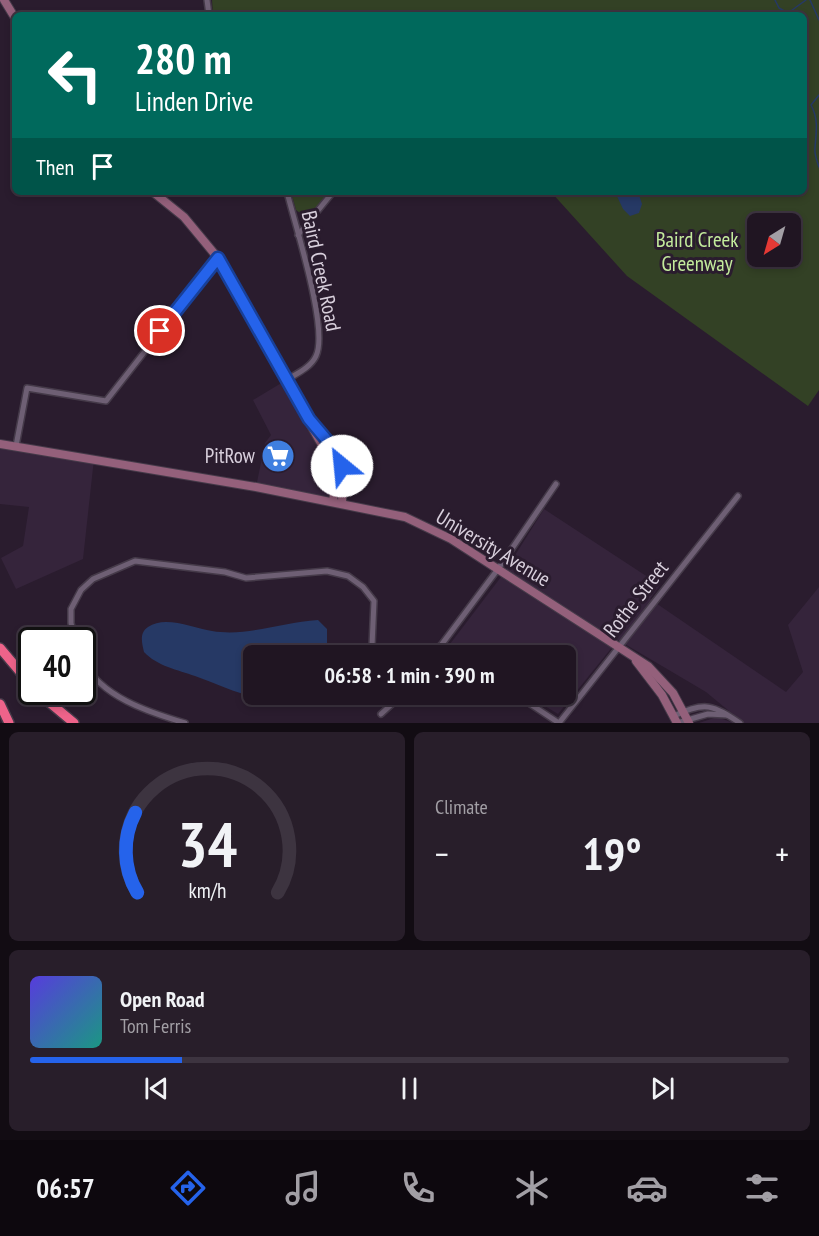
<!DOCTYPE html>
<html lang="en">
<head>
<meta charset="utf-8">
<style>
  body { margin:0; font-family:"PT Sans Narrow",sans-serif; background:#281e2a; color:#f1f3f6; height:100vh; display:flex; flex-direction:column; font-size:22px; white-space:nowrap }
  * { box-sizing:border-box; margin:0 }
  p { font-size:20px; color:#a29fa5 }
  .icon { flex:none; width:33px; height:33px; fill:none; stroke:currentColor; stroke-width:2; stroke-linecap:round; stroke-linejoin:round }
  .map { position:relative; height:723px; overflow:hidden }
  .panel { display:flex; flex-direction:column; gap:9px; padding:9px; background:#120c13; flex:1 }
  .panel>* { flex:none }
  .guide { position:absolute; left:12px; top:12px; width:795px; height:183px; border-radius:9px; box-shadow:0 3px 9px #0003,0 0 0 2px #3d3440; background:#00695c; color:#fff; overflow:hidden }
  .needle { width:39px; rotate:217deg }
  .tools { position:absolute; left:747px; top:213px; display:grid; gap:12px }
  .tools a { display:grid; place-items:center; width:54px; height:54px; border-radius:9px; background:#201522; box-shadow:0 3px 9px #0003,0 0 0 2px #3d3440; font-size:30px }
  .speed { position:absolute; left:18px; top:627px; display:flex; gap:12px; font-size:30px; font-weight:700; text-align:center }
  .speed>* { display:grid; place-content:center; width:78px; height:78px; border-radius:50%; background:#201522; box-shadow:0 3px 9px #0003,0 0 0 2px #3d3440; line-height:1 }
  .speed .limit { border:3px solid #111; border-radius:9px; background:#fff; color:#111 }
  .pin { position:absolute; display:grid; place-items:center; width:51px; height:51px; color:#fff; margin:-26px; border:3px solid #fff; border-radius:50%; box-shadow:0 2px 6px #0007 }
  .me { position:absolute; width:66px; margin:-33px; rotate:332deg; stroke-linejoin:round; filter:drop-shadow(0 0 4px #0008) }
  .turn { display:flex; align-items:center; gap:21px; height:126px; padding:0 24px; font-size:27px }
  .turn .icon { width:78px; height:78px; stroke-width:2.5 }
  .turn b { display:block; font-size:42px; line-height:51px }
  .then { display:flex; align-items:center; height:57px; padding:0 24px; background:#0003; gap:12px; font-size:22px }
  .big { font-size:45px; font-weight:600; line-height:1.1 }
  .panel .card { flex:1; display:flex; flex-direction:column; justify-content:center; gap:9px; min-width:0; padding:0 21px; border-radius:9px; background:#281e2a }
  .panel .dial { align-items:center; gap:0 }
  .dial svg { height:156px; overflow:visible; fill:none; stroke:#3d3440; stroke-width:7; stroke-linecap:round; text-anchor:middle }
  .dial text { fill:#f1f3f6; stroke:none }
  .song { display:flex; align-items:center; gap:18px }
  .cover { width:72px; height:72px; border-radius:9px; background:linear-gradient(135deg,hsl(250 70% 55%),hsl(170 70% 35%)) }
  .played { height:6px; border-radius:3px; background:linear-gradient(90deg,#2563eb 20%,#3d3440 20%) }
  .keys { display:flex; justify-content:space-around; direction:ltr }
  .heat { display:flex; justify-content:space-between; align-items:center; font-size:33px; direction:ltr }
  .panel .tiles { flex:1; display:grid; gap:9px; grid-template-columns:1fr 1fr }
  .card:last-child { grid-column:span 2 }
  .trip { position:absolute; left:243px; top:645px; width:333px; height:60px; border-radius:9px; background:#201522; box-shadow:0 3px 9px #0003,0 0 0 2px #3d3440; font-weight:600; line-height:60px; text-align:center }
  .tab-bar { display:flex; height:96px; justify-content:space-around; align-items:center; background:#0d080e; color:#a29fa5 }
  .tab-bar .icon { width:42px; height:42px }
  .tab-bar .on { color:#2563eb }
  .tab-bar b { font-size:27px; color:#f1f3f6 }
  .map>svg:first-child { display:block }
</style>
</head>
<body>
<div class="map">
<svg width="819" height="723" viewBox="0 0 819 723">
  <rect width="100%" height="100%" fill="#2a1c2e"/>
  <!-- built -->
  <g fill="#35243b">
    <path d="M288 379 333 465V501L256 487 265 443 271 435 253 400Z"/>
    <path d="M0 444 94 459 83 559 16 589 1 558 23 546 29 507 0 504Z"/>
    <path d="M544 509 660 585 650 599 786 692 803 672 788 625 819 587V723H699L717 717 731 722 735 716 706 692 618 640 558 714 527 695 566 694V656L467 655 450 644 504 573Z"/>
  </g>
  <!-- green -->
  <g fill="#334125" fill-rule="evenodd">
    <path d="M212 0H819V390L808 406 627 276 551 192H804V15H213ZM758 224H790V256H758Z"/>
    <path d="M291 192H329L313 212 304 216 296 210Z"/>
  </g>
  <!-- water -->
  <g fill="#263965">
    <path d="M615 192H638L642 204 639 213 630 216 623 209Z"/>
    <path d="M318 620 327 629V655L254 656V694L295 695C261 707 226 687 195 676 178 670 157 666 144 652 142 643 139 633 148 627 165 615 193 628 212 631 248 637 282 622 318 620Z"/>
  </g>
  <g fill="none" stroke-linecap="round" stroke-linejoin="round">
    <!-- stream -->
    <g stroke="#263965" stroke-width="1.5">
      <path d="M775 0 779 8 788 13 806 0"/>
      <path d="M810 0 819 20"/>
      <path d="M819 95 811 105C819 120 816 132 815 148 814 154 817 161 819 167"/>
    </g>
    <defs>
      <g id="street">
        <path d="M207 0 209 15"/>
        <path d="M287 192C295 225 329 329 316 356 311 367 298 373 288 379"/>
        <path d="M298 235 333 192"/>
        <path d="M16 446 27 388 106 401 218 258"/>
        <path d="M75 640 71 623V609L81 590 93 579 135 561 225 572 246 578 327 571 348 576 363 587 374 601 372 646 375 656"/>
        <path d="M440 646 455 656"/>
        <path d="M433 656 498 569 556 484"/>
        <path d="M82 660C101 697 148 712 185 723"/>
        <path d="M515 694 559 723"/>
        <path d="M381 714 403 694"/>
        <path d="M674 716C705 701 713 705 740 723"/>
        <path d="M559 723 738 496"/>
        <path d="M677 723 708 714 727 715"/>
      </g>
      <g id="secondary">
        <path d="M4 0 15 18"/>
        <path d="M153 192 184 217 218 258 333 465 336 479 333 501"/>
        <path d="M313 423C339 450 344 466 342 503"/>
        <path d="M0 444 256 487 405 517 451 539 648 666 673 693 689 723"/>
        <path d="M636 661 662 695 677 723"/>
      </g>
      <g id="highway">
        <path d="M0 648 32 686"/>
        <path d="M37 692 74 723"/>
        <path d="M0 704 9 723"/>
      </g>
    </defs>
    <!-- street casing -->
    <use href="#street" stroke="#453a49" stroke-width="8"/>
    <!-- secondary casing -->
    <use href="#secondary" stroke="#453a49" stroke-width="10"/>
    <!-- highway casing -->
    <use href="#highway" stroke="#453a49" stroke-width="12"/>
    <!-- street -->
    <use href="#street" stroke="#6e5f74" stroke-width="5"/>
    <!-- secondary -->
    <use href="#secondary" stroke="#94607b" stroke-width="8"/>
    <!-- highway -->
    <use href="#highway" stroke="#ee638a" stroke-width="9"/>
  </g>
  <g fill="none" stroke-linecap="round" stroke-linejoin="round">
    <defs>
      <path id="route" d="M160 331 218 258 309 419 331 445 342 466"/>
    </defs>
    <!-- route casing -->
    <use href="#route" stroke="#184099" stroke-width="15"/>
    <!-- route -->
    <use href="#route" stroke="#2563eb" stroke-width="10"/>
  </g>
  <!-- icons -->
  <defs>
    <symbol id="supermarket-disc" viewBox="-11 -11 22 22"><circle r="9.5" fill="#3f7fe0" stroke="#2a1c2e"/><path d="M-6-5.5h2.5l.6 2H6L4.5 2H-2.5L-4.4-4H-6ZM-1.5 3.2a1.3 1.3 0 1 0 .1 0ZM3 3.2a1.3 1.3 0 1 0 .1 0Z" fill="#fff"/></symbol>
  </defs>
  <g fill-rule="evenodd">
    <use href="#supermarket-disc" x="259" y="437" width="38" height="38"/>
  </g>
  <g text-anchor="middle" stroke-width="6" stroke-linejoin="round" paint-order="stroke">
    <!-- park labels -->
    <g font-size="21" fill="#c3eb9c" stroke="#2a1c2e">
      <text x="697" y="247">Baird Creek<tspan x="697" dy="24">Greenway</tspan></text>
    </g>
    <!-- street labels -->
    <g font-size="21" fill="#d8cfdc" stroke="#2a1c2e">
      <text transform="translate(321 271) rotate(78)" y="7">Baird Creek Road</text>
      <text transform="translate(493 548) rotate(31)" y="7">University Avenue</text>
      <text transform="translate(636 599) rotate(-52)" y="7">Rothe Street</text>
    </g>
    <!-- poi labels -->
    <g font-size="21" fill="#d8cfdc" stroke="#2a1c2e" text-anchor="end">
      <text x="255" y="463">PitRow</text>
    </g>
  </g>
</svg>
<div class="tools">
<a><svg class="needle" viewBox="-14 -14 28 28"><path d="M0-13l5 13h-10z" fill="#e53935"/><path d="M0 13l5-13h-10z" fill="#a29fa5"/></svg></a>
</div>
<div class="speed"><div class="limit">40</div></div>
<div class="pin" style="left:160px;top:331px;background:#d93025"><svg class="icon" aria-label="arrive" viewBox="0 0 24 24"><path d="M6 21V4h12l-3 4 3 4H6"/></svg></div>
<svg class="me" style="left:342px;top:466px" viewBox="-20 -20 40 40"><circle r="19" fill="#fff"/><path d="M0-13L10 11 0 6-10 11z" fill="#2563eb"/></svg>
<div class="trip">06:58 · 1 min · 390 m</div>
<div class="guide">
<div class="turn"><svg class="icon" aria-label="left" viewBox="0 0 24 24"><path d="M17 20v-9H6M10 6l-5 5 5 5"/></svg><div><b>280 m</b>Linden Drive</div></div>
<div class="then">Then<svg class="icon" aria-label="arrive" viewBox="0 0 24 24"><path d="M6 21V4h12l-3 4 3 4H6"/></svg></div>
</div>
</div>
<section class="panel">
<div class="tiles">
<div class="card dial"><svg viewBox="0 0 100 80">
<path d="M14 69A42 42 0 1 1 86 69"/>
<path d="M14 69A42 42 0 0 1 13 28" stroke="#2563eb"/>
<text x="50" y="56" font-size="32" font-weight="700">34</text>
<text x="50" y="72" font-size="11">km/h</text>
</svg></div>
<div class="card"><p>Climate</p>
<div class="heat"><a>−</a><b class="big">19°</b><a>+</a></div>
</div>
<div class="card">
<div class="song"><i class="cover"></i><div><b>Open Road</b><p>Tom Ferris</p></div></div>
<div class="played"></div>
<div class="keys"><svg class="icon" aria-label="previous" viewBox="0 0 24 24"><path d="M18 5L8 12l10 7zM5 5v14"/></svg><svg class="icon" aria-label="pause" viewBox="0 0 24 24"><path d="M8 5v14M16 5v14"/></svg><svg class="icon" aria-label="next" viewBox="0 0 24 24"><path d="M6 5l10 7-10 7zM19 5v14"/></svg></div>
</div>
</div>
</section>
<nav class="tab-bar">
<b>06:57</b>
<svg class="icon on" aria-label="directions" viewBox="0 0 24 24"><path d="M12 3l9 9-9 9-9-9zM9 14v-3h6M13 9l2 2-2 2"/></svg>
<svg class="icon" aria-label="music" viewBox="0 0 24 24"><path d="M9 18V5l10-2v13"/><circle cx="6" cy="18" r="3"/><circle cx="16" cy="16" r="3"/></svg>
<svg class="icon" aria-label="phone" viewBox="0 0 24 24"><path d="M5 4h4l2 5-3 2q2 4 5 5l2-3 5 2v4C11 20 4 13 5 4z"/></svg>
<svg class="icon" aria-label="climate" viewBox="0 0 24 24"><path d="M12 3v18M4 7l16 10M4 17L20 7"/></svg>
<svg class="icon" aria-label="car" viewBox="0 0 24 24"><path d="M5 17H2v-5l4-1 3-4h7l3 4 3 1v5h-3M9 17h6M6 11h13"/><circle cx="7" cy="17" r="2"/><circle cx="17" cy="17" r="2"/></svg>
<svg class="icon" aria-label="filters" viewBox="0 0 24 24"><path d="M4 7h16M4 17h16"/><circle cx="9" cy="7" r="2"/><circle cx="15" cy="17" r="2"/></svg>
</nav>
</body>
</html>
